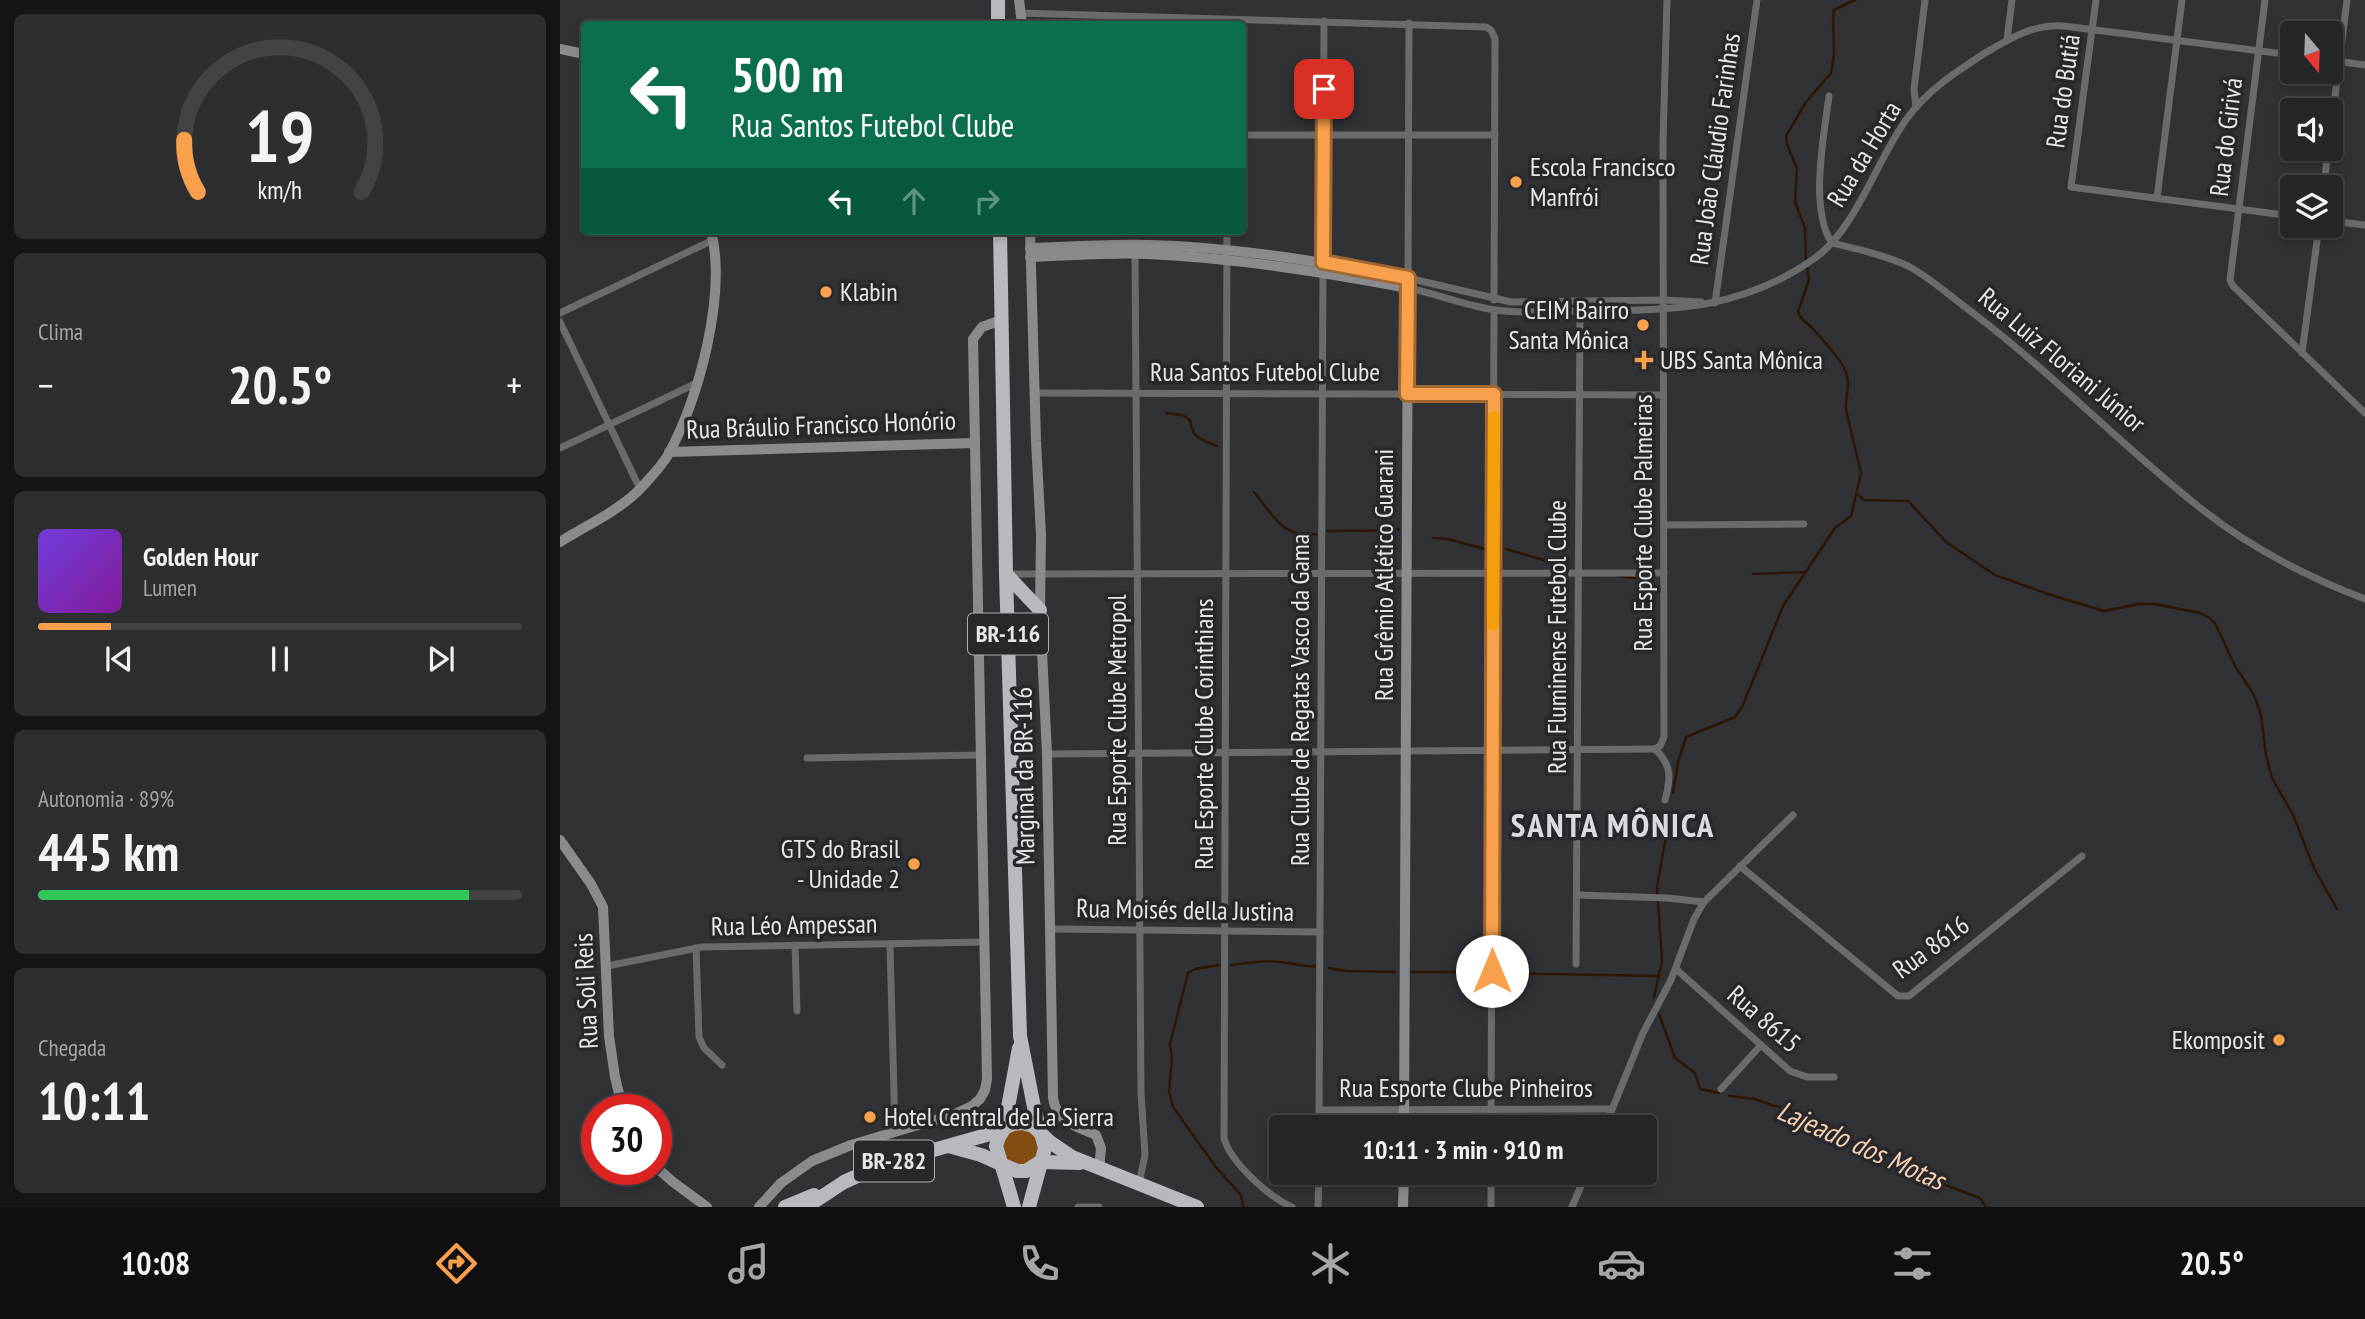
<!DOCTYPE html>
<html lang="pt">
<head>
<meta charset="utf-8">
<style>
  body { margin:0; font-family:"PT Sans Narrow",sans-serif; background:#2d2e30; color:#f1f3f6; height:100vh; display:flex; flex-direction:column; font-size:26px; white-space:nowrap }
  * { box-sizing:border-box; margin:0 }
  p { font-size:23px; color:#a3a5a8 }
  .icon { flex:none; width:38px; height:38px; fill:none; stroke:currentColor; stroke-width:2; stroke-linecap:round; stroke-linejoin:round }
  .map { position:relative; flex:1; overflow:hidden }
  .sheet { display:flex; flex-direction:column; gap:14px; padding:14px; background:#141516; width:560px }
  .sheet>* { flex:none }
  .top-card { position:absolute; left:21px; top:21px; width:665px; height:214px; border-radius:7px; box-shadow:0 4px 10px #0003,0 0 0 2px #424345; background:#0b6e4f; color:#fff; overflow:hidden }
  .needle { width:46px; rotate:161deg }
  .controls { position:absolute; left:1720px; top:21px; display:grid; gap:14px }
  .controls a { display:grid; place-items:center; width:63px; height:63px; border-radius:7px; background:#252628; box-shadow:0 4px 10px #0003,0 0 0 2px #424345; font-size:35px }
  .speed { position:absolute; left:21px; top:1094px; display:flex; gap:14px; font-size:35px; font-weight:700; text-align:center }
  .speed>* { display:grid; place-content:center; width:91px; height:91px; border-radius:50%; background:#252628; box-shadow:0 4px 10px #0003,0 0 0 2px #424345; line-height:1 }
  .speed .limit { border:10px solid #d22; background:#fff; color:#111 }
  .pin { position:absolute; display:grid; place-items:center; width:60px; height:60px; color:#fff; margin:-30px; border-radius:14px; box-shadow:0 4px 10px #0006 }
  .me { position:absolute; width:77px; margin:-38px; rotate:0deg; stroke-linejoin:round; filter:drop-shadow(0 0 5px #0008) }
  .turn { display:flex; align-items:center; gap:24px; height:147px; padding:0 35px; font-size:32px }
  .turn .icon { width:91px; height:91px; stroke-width:2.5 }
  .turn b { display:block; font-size:49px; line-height:60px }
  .lanes { display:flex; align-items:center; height:66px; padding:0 35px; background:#0003; justify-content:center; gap:35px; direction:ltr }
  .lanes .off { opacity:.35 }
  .big { font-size:52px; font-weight:700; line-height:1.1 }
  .sheet .tile { flex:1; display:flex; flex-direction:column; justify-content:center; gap:10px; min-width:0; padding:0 24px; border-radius:10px; background:#2d2e30 }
  .sheet .dial { align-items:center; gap:0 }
  .dial svg { height:182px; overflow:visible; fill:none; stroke:#424345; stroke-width:7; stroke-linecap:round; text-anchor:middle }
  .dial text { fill:#f1f3f6; stroke:none }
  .song { display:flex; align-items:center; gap:21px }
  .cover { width:84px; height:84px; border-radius:10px; background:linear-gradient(135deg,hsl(260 70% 55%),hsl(290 70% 35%)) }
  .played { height:7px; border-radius:4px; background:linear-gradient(90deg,#f8a04c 15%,#424345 15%) }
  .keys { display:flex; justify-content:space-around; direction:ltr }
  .heat { display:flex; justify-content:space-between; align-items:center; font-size:38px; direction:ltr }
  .charge { height:10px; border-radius:5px; background:linear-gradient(90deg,#34c759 89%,#424345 0) }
  .trip { position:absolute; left:709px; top:1115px; width:388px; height:70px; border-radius:7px; background:#252628; box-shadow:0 4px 10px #0003,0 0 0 2px #424345; font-weight:700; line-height:70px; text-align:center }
  .menu { display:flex; height:112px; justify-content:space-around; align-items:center; background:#0f0f10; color:#a3a5a8 }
  .menu .icon { width:49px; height:49px }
  .menu .on { color:#f8a04c }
  .menu b { font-size:32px; color:#f1f3f6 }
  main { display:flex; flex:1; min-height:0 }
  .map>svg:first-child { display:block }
</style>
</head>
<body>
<main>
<section class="sheet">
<div class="tile dial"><svg viewBox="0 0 100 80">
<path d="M14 69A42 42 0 1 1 86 69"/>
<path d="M14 69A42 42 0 0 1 8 46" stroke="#f8a04c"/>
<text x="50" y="56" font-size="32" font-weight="700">19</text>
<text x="50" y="72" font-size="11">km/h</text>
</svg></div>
<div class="tile"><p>Clima</p>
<div class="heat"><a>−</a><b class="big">20.5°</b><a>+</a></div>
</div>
<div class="tile">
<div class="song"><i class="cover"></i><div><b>Golden Hour</b><p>Lumen</p></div></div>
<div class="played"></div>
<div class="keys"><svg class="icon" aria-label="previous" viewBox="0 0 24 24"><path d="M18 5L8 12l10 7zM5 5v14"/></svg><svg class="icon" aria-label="pause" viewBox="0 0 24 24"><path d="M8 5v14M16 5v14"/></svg><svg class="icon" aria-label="next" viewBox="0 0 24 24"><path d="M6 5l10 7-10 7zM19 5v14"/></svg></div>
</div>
<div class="tile"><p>Autonomia · 89%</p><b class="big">445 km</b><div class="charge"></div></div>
<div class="tile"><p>Chegada</p><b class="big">10:11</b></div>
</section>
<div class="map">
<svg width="1805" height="1207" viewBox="0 0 1805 1207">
  <rect width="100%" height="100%" fill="#313236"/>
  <!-- green -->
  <circle fill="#834d12" cx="460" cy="1147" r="18"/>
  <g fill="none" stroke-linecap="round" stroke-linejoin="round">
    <!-- stream -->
    <g stroke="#2d1703" stroke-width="2.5">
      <path d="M1246 260 1245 228 1235 202 1237 168 1227 145 1226 136 1246 102 1271 73 1274 55 1273 18 1274 10 1295 0"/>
      <path d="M606 413 622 415 630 420C633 439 640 439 657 446"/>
      <path d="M694 492C713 514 722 539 756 534"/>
      <path d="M1298 495 1304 500 1348 501 1386 542 1435 575 1494 596 1544 611 1578 604H1595L1640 613 1650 618 1656 625 1675 666 1694 695 1701 715 1706 755 1712 778 1733 815 1754 868 1777 909"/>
      <path d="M768 531C792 530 816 532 839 529"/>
      <path d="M873 538 888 539 928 550"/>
      <path d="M946 549 1007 567"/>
      <path d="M1193 574 1246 572"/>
      <path d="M1058 576 1093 580"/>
      <path d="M1113 793 1118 762 1126 737 1175 717 1183 705 1223 606 1275 528 1291 516 1301 473 1286 410C1285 396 1291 385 1286 372 1282 360 1261 338 1252 328 1246 322 1241 320 1238 312L1249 280 1247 267"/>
      <path d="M659 965 635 969 628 973 610 1044 612 1059 609 1091 613 1107 655 1166 681 1195 683 1206"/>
      <path d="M672 965C689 962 711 960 728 963 741 965 742 967 756 966"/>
      <path d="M769 968 786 971 835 972"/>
      <path d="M851 972H923"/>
      <path d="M940 973 1098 976"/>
      <path d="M1094 997 1102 961 1097 887 1110 814"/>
      <path d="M1099 1014 1115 1058 1135 1073 1140 1089 1159 1093"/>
      <path d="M1169 1096 1195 1099 1214 1106 1229 1108 1250 1129 1326 1152 1385 1185 1420 1198 1426 1207"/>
    </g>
    <!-- street -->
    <g stroke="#6a6b6d" stroke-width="7">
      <path d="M1536 0 1511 187 1732 216"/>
      <path d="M1705 0 1670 280 1673 286 1805 413"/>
      <path d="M459 13 926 27 931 30 935 39 934 300"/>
      <path d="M849 23 848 278 951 302 1103 300 1141 302"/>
      <path d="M1447 40 1452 0"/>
      <path d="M1771 60 1805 65"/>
      <path d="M1269 96C1264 135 1249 210 1272 243"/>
      <path d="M1356 107 1354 89 1365 0"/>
      <path d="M1771 129 1787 0"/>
      <path d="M682 135H935"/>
      <path d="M1764 187 1768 149"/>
      <path d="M1597 198 1622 0"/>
      <path d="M1771 221 1805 225"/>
      <path d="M667 231 664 1138C670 1162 709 1197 732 1207"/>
      <path d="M1272 243C1297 249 1325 255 1348 266 1371 278 1392 298 1413 313 1492 373 1561 445 1639 507 1689 547 1745 576 1805 599"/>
      <path d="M575 254 581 1093 585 1155 579 1184"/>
      <path d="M763 262 764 21"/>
      <path d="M848 288C878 294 906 306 936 310 961 314 990 311 1015 311 1105 310 1178 313 1255 258 1296 229 1317 159 1348 117 1369 89 1396 72 1425 53 1451 38 1473 24 1504 26L1732 55"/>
      <path d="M1155 303 1197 0"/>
      <path d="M0 313 153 240"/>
      <path d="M0 322 80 489"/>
      <path d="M1742 353 1759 226"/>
      <path d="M474 393 1103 395"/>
      <path d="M0 448 137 383"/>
      <path d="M1104 525 1244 524"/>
      <path d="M447 574 1104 573"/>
      <path d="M1095 749 1100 746 1104 737 1103 142 1107 0"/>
      <path d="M1095 749C1112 765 1111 778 1105 800"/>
      <path d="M487 754 1095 749"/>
      <path d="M247 758 421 755"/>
      <path d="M1180 866 1338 996H1349L1522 856"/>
      <path d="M1017 895 1107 898 1144 902"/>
      <path d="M490 929 760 932"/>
      <path d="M330 944 335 1132"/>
      <path d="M235 945 237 1011"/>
      <path d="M136 948 139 1037 144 1048 162 1065"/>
      <path d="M1016 964 1020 311"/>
      <path d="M47 966 142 947 424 942"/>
      <path d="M1116 969 1230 1071 1247 1077H1274"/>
      <path d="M1161 1089 1201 1045"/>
      <path d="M759 1110 1052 1109"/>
      <path d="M759 1127 763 272"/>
      <path d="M931 1127 934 310"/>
      <path d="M1045 1127 1083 1033 1111 980 1134 919 1144 902 1233 815"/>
      <path d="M518 1207H539"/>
      <path d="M758 1207 759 1172"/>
      <path d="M931 1207V1172"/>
      <path d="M1012 1207 1027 1172"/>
    </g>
    <!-- secondary -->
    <g stroke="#8a8b8e" stroke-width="10">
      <path d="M459 0 462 24"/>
      <path d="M0 49 24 54"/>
      <path d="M470 231 476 441 481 535 480 610 487 754 493 1098C497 1123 516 1126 536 1135L541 1148 539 1169"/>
      <path d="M470 248C509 247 549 244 588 245 676 247 762 262 848 278L844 1127"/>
      <path d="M470 257C509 256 549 252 588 254 676 258 762 272 848 288"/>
      <path d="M109 452 415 443"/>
      <path d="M0 542C27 525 59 511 81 488 90 478 101 467 108 455 139 400 167 293 151 231"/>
      <path d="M0 840 31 884 43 907 49 1036 55 1077 63 1110"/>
      <path d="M96 1167 113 1182 147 1207"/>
      <path d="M199 1207 221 1183 252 1161 291 1145 395 1114 412 1106 420 1099 425 1090 427 1079 413 339 422 327 441 320"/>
      <path d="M843 1207 844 1172"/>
    </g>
    <!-- highway -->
    <g stroke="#b8b9be" stroke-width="14">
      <path d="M438 0V24"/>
      <path d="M440 231 446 574 460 1036 475 1112 485 1148 469 1207"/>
      <path d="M446 574 480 610"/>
      <path d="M392 1147 421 1155 457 1171H466L480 1162"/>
      <path d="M480 1162 520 1163"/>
      <path d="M225 1207 254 1195"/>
      <path d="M246 1207 284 1182 324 1164 430 1134 453 1124 463 1123 473 1126 490 1142 512 1157 637 1207"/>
      <path d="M454 1207 436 1146 439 1137 444 1129 459 1048"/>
    </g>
  </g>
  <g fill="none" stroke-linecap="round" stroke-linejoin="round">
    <defs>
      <path id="route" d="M764 89 763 262 848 278 847 394H934L932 971"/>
    </defs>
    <!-- route casing -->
    <use href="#route" stroke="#a16831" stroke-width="18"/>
    <!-- route -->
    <use href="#route" stroke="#f8a04c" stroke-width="12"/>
    <!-- slow -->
    <path stroke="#f59e0b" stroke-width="12" d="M933 625 934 417"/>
  </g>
  <!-- markers -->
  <g fill="#f8a04c" stroke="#27282b" stroke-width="2.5">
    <circle cx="956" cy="182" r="7"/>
    <circle cx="266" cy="292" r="7"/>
    <circle cx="1083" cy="325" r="7"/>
    <path d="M1080.5 349.5h7v7h7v7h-7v7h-7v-7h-7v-7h7z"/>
    <circle cx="354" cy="864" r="7"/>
    <circle cx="1719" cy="1040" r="7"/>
    <circle cx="310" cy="1117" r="7"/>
  </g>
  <g text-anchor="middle" stroke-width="7" stroke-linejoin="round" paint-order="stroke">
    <!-- shield labels -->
    <g fill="#27282b" stroke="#acadb0" stroke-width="2">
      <rect x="408" y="613.5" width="80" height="41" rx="5"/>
      <rect x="294" y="1140.5" width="80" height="41" rx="5"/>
    </g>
    <g font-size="24" font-weight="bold" fill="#e5e6e9">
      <text x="448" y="642">BR-116</text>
      <text x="334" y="1169">BR-282</text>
    </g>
    <!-- street labels -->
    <g font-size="26" fill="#e5e6e9" stroke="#27282b">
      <text transform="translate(1503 91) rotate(-82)" y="9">Rua do Butiá</text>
      <text transform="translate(1666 137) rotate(-83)" y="9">Rua do Girivá</text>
      <text transform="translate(1155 149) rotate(-82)" y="9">Rua João Cláudio Farinhas</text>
      <text transform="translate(1304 154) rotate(-59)" y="9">Rua da Horta</text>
      <text transform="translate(1502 360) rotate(40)" y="9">Rua Luiz Floriani Júnior</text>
      <text x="705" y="381">Rua Santos Futebol Clube</text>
      <text transform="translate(261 425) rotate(-2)" y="9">Rua Bráulio Francisco Honório</text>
      <text transform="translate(1083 523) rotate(-90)" y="9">Rua Esporte Clube Palmeiras</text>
      <text transform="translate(824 575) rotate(-90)" y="9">Rua Grêmio Atlético Guarani</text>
      <text transform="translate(997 637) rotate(-90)" y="9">Rua Fluminense Futebol Clube</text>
      <text transform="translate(740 700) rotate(-90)" y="9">Rua Clube de Regatas Vasco da Gama</text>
      <text transform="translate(557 720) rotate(-90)" y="9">Rua Esporte Clube Metropol</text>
      <text transform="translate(644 734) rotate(-90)" y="9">Rua Esporte Clube Corinthians</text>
      <text transform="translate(464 776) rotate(-91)" y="9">Marginal da BR-116</text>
      <text transform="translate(625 910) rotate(1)" y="9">Rua Moisés della Justina</text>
      <text transform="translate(234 925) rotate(-1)" y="9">Rua Léo Ampessan</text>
      <text transform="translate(1371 947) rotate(-36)" y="9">Rua 8616</text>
      <text transform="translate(26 991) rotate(-93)" y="9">Rua Soli Reis</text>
      <text transform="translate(1204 1019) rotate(41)" y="9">Rua 8615</text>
      <text x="906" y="1097">Rua Esporte Clube Pinheiros</text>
    </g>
    <!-- poi labels -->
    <g font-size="26" fill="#e5e6e9" stroke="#27282b" text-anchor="start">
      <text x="970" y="176">Escola Francisco<tspan x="970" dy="30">Manfrói</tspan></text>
      <text x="280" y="301">Klabin</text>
      <text x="1069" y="319" text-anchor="end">CEIM Bairro<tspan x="1069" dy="30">Santa Mônica</tspan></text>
      <text x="1100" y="369">UBS Santa Mônica</text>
      <text x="340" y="858" text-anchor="end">GTS do Brasil<tspan x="340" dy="30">- Unidade 2</tspan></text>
      <text x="1705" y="1049" text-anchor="end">Ekomposit</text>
      <text x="324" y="1126">Hotel Central de La Sierra</text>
    </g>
    <!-- water labels -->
    <g font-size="28" font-style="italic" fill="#f6d0b0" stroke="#27282b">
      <text transform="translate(1301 1145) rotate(24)" y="10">Lajeado dos Motas</text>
    </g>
    <!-- district labels -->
    <g font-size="33" font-weight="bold" letter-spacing="2" fill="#d9dbe0" stroke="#27282b">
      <text x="1053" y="837">SANTA MÔNICA</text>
    </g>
  </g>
</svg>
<div class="controls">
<a><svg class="needle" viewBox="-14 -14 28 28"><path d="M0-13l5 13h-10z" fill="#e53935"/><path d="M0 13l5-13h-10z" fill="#a3a5a8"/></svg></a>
<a><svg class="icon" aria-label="sound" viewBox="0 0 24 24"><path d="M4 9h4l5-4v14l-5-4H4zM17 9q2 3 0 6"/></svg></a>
<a><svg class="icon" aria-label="layers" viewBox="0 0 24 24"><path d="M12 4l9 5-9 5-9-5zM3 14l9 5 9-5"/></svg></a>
</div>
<div class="speed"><div class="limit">30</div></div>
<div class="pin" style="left:764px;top:89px;background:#d93025"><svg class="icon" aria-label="arrive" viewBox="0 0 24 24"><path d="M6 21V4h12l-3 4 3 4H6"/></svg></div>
<svg class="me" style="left:932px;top:971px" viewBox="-20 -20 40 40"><circle r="19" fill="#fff"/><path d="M0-13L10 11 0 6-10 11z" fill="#f8a04c"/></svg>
<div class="trip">10:11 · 3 min · 910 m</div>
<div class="top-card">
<div class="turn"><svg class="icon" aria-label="left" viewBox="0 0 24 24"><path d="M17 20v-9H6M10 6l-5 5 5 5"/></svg><div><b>500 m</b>Rua Santos Futebol Clube</div></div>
<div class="lanes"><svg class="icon" aria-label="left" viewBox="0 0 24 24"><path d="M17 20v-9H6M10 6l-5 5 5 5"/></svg><svg class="icon off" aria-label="ahead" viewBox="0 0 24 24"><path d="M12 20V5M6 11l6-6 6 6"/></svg><svg class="icon off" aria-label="right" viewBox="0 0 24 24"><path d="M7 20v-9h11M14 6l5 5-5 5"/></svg></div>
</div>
</div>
</main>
<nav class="menu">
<b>10:08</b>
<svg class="icon on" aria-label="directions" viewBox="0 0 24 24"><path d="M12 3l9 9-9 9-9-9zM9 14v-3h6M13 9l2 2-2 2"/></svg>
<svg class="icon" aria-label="music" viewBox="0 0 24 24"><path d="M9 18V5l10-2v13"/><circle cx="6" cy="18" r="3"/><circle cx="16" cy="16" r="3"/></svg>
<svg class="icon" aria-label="phone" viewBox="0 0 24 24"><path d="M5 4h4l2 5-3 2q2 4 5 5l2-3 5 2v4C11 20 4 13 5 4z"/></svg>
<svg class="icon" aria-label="climate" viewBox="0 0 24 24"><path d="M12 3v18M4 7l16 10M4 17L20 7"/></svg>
<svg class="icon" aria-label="car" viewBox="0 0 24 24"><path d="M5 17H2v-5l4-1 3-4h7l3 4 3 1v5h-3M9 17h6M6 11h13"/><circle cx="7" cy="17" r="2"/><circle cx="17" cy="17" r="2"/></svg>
<svg class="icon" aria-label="filters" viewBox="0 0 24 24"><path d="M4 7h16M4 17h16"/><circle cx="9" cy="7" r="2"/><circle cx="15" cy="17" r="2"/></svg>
<b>20.5°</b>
</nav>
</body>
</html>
